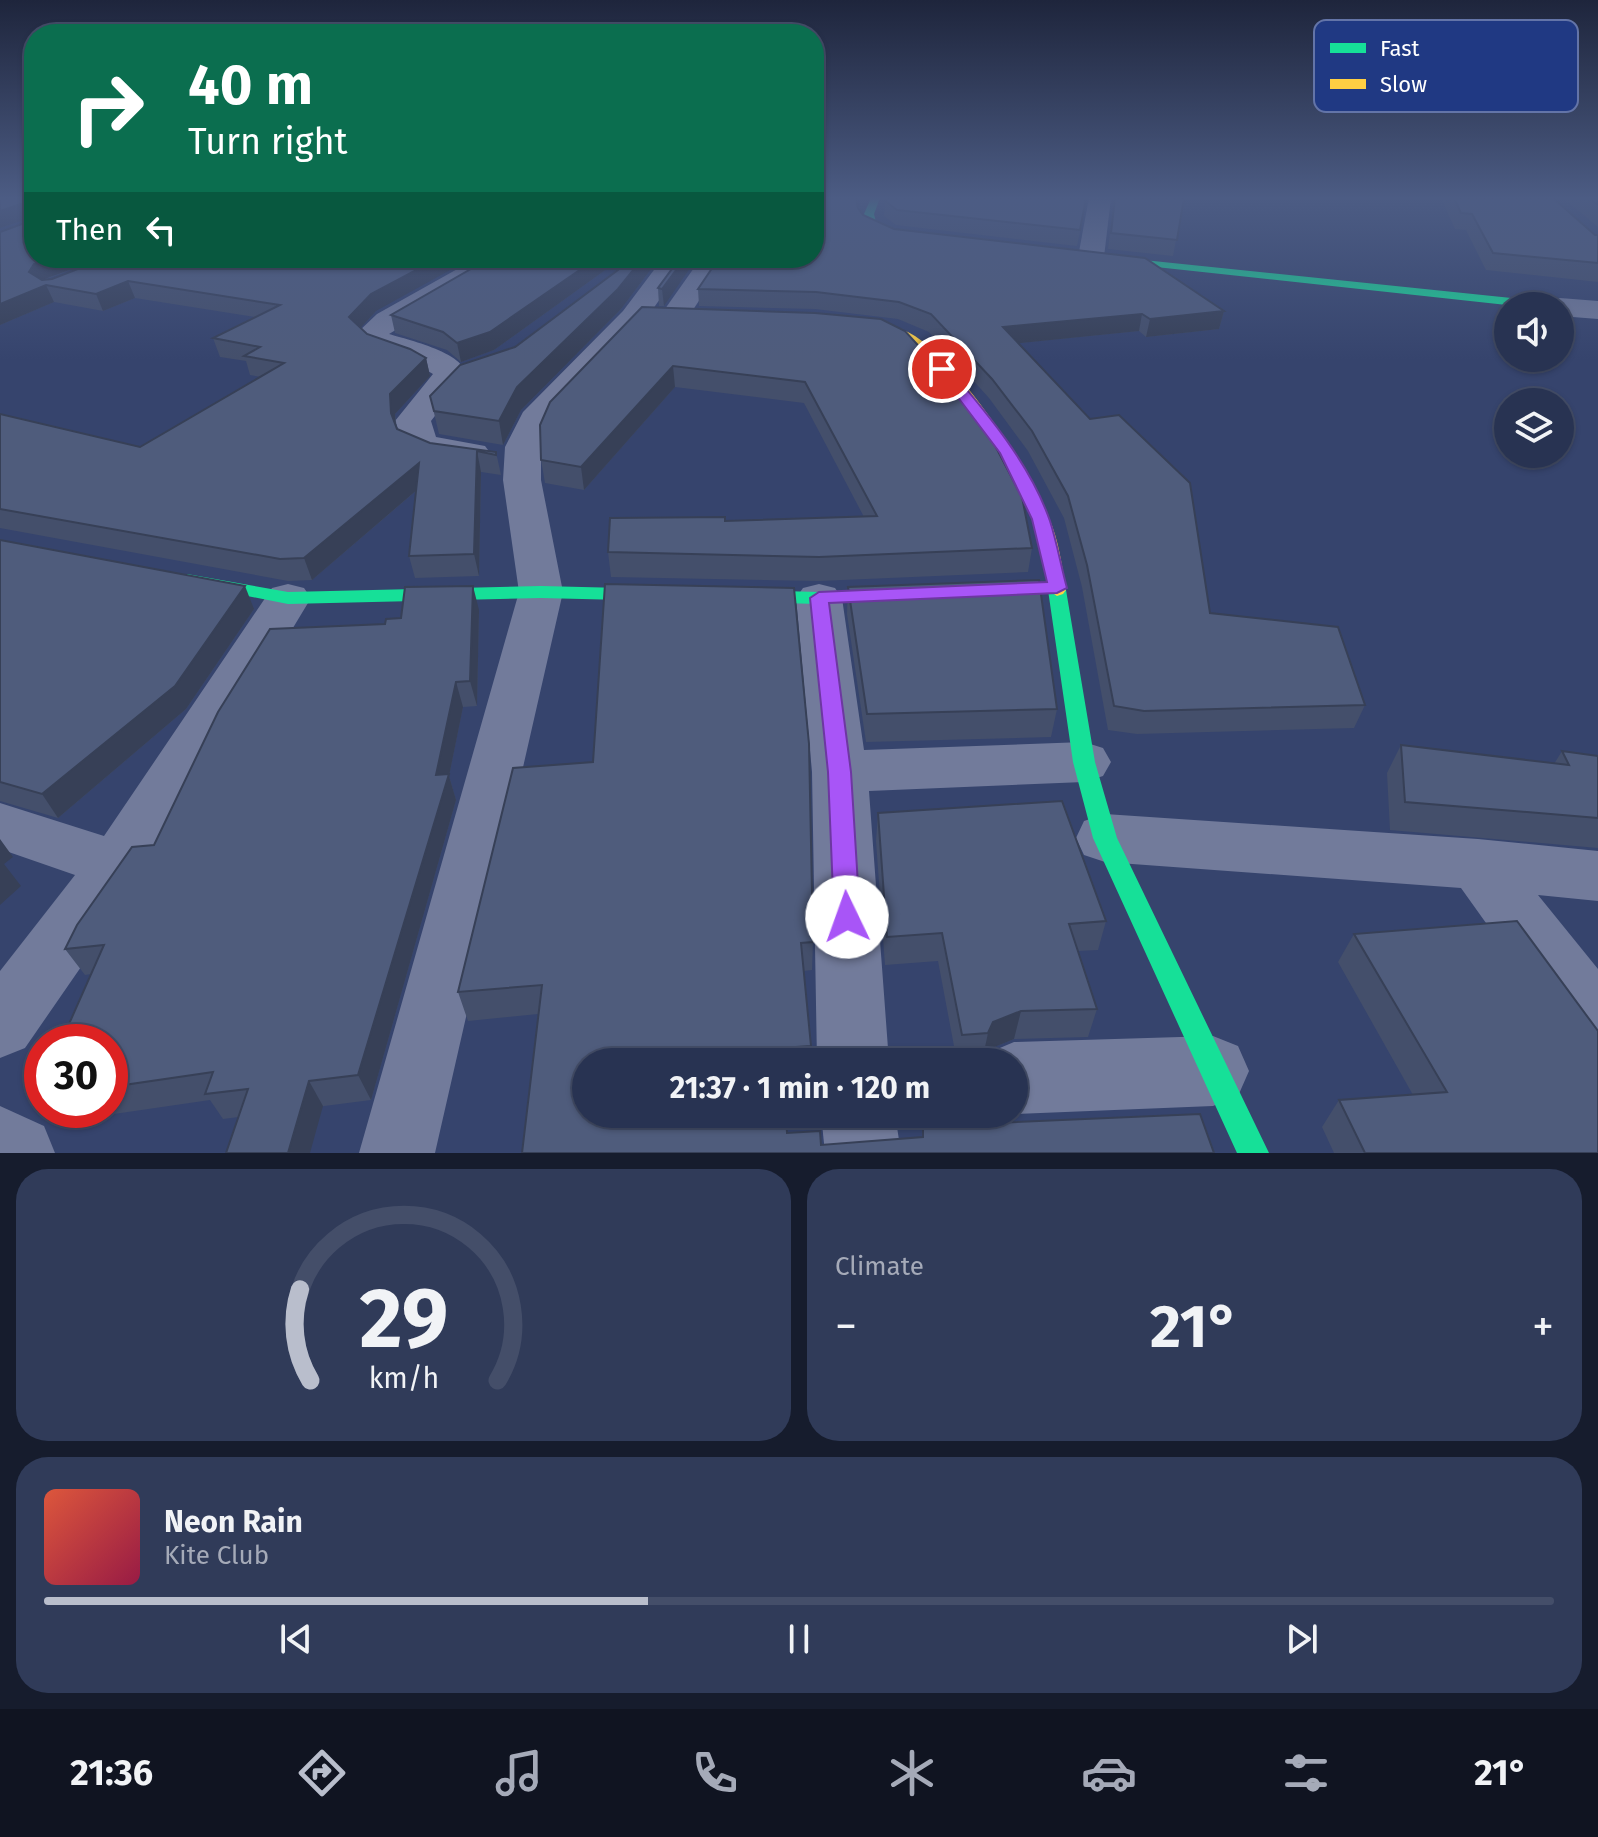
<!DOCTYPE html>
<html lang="en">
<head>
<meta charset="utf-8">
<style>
  body { margin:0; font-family:"Fira Sans",sans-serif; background:#303b59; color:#f1f3f6; height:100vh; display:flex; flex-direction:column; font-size:30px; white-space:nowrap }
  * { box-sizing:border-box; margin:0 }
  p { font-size:26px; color:#a5aab8 }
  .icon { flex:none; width:44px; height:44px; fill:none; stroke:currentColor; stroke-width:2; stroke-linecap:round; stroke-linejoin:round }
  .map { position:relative; height:1153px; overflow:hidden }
  .drawer { display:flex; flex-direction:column; gap:16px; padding:16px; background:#161c2d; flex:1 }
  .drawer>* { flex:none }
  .banner { position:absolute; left:24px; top:24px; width:800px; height:244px; border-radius:32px; box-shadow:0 2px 6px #0004,0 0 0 2px #444e69; background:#0b6e4f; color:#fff; overflow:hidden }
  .buttons { position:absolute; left:1494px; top:292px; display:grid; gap:16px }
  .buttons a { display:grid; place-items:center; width:80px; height:80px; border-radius:50%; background:#283352; box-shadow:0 2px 6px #0004,0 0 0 2px #444e69; font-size:40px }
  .speed { position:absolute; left:24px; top:1024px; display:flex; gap:16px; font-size:40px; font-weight:700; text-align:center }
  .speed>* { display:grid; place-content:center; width:104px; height:104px; border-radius:50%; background:#283352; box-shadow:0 2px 6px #0004,0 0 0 2px #444e69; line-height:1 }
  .speed .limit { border:12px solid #d22; background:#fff; color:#111 }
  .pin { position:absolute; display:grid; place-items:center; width:68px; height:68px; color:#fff; margin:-34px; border:4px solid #fff; border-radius:50%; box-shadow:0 2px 8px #0007 }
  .me { position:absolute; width:88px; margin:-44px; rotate:357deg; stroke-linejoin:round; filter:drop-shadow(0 0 6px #0008) }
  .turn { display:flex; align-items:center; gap:28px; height:168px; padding:0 32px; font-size:36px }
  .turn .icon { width:104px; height:104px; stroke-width:2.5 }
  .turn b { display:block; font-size:56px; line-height:68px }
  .then { display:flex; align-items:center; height:76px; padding:0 32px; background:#0003; gap:16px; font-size:30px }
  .big { font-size:60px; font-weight:700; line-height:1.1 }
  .drawer .card { flex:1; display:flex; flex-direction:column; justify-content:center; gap:12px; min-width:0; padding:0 28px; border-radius:32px; background:#303b59 }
  .drawer .dial { align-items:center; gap:0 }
  .dial svg { height:208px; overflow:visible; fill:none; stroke:#444e69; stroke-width:7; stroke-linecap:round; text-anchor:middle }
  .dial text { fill:#f1f3f6; stroke:none }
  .song { display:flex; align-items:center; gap:24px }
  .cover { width:96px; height:96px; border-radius:12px; background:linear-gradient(135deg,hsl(10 70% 55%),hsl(340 70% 35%)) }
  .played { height:8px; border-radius:4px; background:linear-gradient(90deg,#b9becc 40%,#444e69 40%) }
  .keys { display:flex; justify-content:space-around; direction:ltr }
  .heat { display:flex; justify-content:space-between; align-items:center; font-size:44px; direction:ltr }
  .drawer .tiles { flex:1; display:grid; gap:16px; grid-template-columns:1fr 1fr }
  .card:last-child { grid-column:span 2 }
  .trip { position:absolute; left:572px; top:1048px; width:456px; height:80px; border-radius:40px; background:#283352; box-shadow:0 2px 6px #0004,0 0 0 2px #444e69; font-weight:700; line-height:80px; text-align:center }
  .menu { display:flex; height:128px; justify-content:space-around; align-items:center; background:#101421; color:#a5aab8 }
  .menu .icon { width:56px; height:56px }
  .menu .active { color:#b9becc }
  .menu b { font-size:36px; color:#f1f3f6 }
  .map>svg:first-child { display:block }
</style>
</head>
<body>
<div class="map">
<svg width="1598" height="1153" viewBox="0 0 1598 1153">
  <rect width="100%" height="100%" fill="#36446d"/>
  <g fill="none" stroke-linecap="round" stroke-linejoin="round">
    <!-- street -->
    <g fill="#727b9b" fill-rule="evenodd">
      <path d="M1089 198H1111L1104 257 1100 263H1082L1078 257Z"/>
      <path d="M477 258H509L505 264 389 334C408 340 478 355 464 383 457 397 440 408 431 421L436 437 485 446 491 454 485 462C461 468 430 460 407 451L395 421 433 374C409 358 374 357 357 333L377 314Z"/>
      <path d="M663 258H689L643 323 551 422 541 447V480L563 592 435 1153H359L519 592 503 480 505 447 523 412 623 311Z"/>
      <path d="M701 258H727L685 322 675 325 665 322 660 316Z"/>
      <path d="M1560 298 1598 301V319L1560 316V306H1546L1550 301Z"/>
      <path d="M288 584 304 588 311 598 139 883 25 1048 0 1058V971L75 875 0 849V803L104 836 272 588Z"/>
      <path d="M819 584 835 588 842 598 864 750 1084 742 1103 748 1111 762 1103 776 1084 782 869 791 889 1062H817L812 772 796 598 803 588Z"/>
      <path d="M1105 814 1478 839 1598 851V901L1538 895 1598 969V1056L1574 1046 1461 888 1105 862 1084 855 1076 838 1084 821Z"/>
      <path d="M1213 1036 1238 1046 1249 1071 1238 1096 1213 1106 1014 1114V1062H985L988 1053 1014 1042Z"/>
      <path d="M0 1106 44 1126 55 1153H0Z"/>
      <path d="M821 1114H895L901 1153H825Z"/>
    </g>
    <!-- fast -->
    <g fill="#16e098" fill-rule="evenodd">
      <path d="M871 198H880L874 214 877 226 888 231 924 236V240L886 237 869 230 864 214Z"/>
      <path d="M1095 255 1549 302 1555 306H1516L1091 260V256Z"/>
      <path d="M187 574 288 592 541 586 664 589 673 595 664 601 541 598 288 604 181 583 178 579 181 575Z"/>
      <path d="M1057 584 1066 590 1095 762 1117 838 1269 1153H1237L1093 838 1073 762 1048 590Z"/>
      <path d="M908 588 917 594 915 598 819 604 737 602 728 596 737 590 819 592Z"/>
    </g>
    <!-- slow -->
    <path fill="#ffcf43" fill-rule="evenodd" d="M856 319C875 322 898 325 915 336 960 365 1029 468 1049 518 1059 541 1062 566 1066 590L1063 594 1057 596 1048 590C1044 566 1041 541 1033 518 1014 470 948 367 905 340 889 330 869 330 852 326L850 323Z"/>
  </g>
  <!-- wall -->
  <g fill="#444f6b">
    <path d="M0 198H34V258H102L44 280 52 279 106 258 376 311 360 328 367 334 426 358 430 376 395 414 397 429 430 443 496 452 501 475 481 472 479 576 415 578 409 556 416 491 312 580 288 581 0 528V414L140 447 261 377 250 375 246 361 220 357 213 338 255 317 135 298 103 311 54 302 0 325 30 218 0 228Z"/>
    <path d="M1087 198 1077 246 896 225 884 216 885 201Z"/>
    <path d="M1114 198H1184L1173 256 1108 249Z"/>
    <path d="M1441 198H1553L1595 235H1598V282L1486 270 1466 230 1455 229Z"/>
    <path d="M1563 198H1598V227Z"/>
    <path d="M858 208 863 215 894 229 1224 311 1219 329 1146 337 1139 331 1019 343 1210 613 1365 705 1354 728 1137 734 1108 730 1082 587 1064 518 1028 451 989 398 929 332 898 319 815 309 699 306 698 289Z"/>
    <path d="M490 258H622L494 350 461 362 447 350 395 333 391 315Z"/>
    <path d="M634 258H657V261L621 309 521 410 503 445 439 434 430 396 515 347Z"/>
    <path d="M680 258 664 306H659L658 288Z"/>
    <path d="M815 313 1032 548 1028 572 819 581 611 577 608 552 725 521 864 517 804 403 675 387 584 490 545 483 541 460 550 402Z"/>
    <path d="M0 540 254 609 186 709 58 818 0 801Z"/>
    <path d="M848 587 1057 709 1051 737 866 742 847 614Z"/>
    <path d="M479 610 477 706 463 707 449 776 456 800 371 1100 223 1119 210 1100 59 1122 49 1110H110V1042L91 974 85 975 65 949 154 845 385 624Z"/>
    <path d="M1401 745 1554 764 1562 751 1598 756V848L1390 830 1387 773Z"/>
    <path d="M513 768 813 942 812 970 803 971 811 1046V1062H586L821 1145 922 1137 923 1126 1214 1153H522L538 1014 468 1021 458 992Z"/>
    <path d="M878 813 1106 921 1098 950 1078 951 1097 1009 1088 1037 1014 1039 987 1050 982 1061 957 1062 938 961 885 965 876 841Z"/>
    <path d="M1354 934 1598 1153H1334L1322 1127 1339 1100 1413 1095 1338 962Z"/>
  </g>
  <!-- shaded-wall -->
  <g fill="#374057">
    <path d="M26 202 33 217 0 228V211Z"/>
    <path d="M50 258H102L42 280 46 285 54 302 0 325V304L29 272 34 264Z"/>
    <path d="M439 258H472L376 311 354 335 349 317 371 294Z"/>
    <path d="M597 258H622L494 350 461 362 457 343Z"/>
    <path d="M643 258H657V261L621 309 521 410 503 445 499 421 517 387Z"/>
    <path d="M685 258H697L664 306 662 289Z"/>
    <path d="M128 281 135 298 103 311 96 294Z"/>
    <path d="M1224 311 1219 329 1146 337 1150 319Z"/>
    <path d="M1142 314 1139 331 1001 345 1003 327Z"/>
    <path d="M426 358 430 376 395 414 396 433 391 413 390 394Z"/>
    <path d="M673 366 675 387 584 490 581 467Z"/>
    <path d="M477 451 481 472 479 576 474 554Z"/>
    <path d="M419 463 425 483 312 580 304 558Z"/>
    <path d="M245 586 254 609 186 709 58 818 42 794Z"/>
    <path d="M473 586 479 610 477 706 470 681Z"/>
    <path d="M456 682 463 707 449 776 456 800 371 1100 358 1075 436 775Z"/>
    <path d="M0 839 13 857 4 864 21 886 0 905Z"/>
    <path d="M1021 1011 1014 1039 987 1050 982 1061 988 1033 993 1022Z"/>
    <path d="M309 1081 323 1106 310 1153H288Z"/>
  </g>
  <!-- building -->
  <g fill="#4f5c7c" stroke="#374057" stroke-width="2">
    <path d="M0 198H34V258H50L34 264 29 272 42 280 52 279 106 258H439L371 294 349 317 367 334 410 349 426 358 390 394 391 413 397 429 430 443 496 452V455L477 451 474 554 409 556 419 463 304 558 280 559 0 509V414L140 447 284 363 244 356 260 347 213 338 280 305 128 281 96 294 46 285 0 304V232L30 221V205L26 202 0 211Z"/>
    <path d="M814 198H856L858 208 863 215 894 229 1145 258 1224 311 1150 319 1142 314 1003 327 1090 419 1119 415 1190 483 1210 613 1338 627 1365 705 1144 711 1114 706 1087 565 1068 496 1032 431 992 379 931 314 899 302 816 292 698 289 719 258H814Z"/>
    <path d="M886 198H1086L1080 230 897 210 885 201Z"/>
    <path d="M1115 198H1184L1177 240 1111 233Z"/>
    <path d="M1454 198H1553L1595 235H1598V263L1493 253 1472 214 1461 213Z"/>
    <path d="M1589 198H1598V205Z"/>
    <path d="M490 258H597L490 332 457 343 443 332 391 315Z"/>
    <path d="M634 258H643L618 289 517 387 499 421 434 411 430 396 460 365 515 347Z"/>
    <path d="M680 258H685L662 289 658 288Z"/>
    <path d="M642 307 815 313 881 319 905 331 962 393 988 432 1022 497 1032 548 819 557 608 552 610 518 725 517V521L877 516 805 382 673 366 581 467 541 460 540 425 550 402Z"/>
    <path d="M0 540 245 586 175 686 42 794 0 782Z"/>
    <path d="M1039 580 1057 709 867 714 848 587Z"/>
    <path d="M605 584 794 588 809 744 813 942 801 943 811 1046 782 1048V1062H586V1114H786L787 1133 820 1131 821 1145 923 1137V1126L1200 1114 1214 1153H522L542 985 458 992 513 768 593 762Z"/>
    <path d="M473 586 470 681 456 682 436 775 449 774 358 1075 309 1081 288 1153H226L248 1089 205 1094 213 1072 110 1087V1042H61L104 945 65 949 77 925 132 847 154 845 218 712 270 629 385 624 386 619 401 618 405 587Z"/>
    <path d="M1401 745 1569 765 1562 751 1598 756V818L1405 802Z"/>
    <path d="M1062 801 1106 921 1069 924 1097 1009 1021 1011 993 1022 988 1033 962 1035 942 933 887 937 878 813Z"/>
    <path d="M1517 921 1598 1031V1153H1365L1339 1100 1447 1092 1354 934Z"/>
    <path d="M42 1085V1096L37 1097Z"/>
  </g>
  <!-- sky -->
  <linearGradient id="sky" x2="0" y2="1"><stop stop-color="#1e253c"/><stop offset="0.55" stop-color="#4c5c84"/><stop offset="1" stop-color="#4c5c84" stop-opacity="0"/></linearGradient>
  <rect width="1598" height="360" fill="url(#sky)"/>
  <!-- route -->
  <path fill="#a855f7" stroke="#6d37a1" stroke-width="2" d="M938 366H947C986 412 1030 463 1050 521 1057 543 1061 566 1067 588L1057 593 829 603 851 772 860 917 856 925 847 928 837 925 834 917 828 772 810 598 819 592 1047 582 1032 519 1000 453 938 371Z"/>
  <!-- legend -->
  <rect x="1314" y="20" width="264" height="92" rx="12" fill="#203983" stroke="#6374a8" stroke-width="2"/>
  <rect x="1330" y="43" width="36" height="10" fill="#16e098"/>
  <rect x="1330" y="79" width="36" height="10" fill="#ffcf43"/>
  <g font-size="22" fill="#fff">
    <text x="1380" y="56">Fast</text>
    <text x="1380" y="92">Slow</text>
  </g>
</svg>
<div class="buttons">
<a><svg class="icon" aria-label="sound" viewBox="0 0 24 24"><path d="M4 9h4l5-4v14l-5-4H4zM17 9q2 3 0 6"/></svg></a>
<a><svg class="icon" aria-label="layers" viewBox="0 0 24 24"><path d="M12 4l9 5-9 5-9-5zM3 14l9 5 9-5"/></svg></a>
</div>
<div class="speed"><div class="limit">30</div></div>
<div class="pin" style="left:942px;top:369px;background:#d93025"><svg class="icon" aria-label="arrive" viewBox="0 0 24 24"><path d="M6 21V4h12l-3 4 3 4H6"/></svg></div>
<svg class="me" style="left:847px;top:917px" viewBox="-20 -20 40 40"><circle r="19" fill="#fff"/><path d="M0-13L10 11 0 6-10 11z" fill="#a855f7"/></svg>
<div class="trip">21:37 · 1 min · 120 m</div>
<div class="banner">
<div class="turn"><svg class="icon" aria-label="right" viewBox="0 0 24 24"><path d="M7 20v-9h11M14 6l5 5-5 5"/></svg><div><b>40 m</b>Turn right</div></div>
<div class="then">Then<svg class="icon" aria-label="left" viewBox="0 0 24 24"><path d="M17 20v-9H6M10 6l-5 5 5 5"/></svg></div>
</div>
</div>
<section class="drawer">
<div class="tiles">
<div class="card dial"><svg viewBox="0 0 100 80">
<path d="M14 69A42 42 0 1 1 86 69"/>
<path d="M14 69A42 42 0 0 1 10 34" stroke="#b9becc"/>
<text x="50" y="56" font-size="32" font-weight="700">29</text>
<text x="50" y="72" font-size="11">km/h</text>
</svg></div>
<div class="card"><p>Climate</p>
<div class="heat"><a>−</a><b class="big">21°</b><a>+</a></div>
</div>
<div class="card">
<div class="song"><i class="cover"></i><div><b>Neon Rain</b><p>Kite Club</p></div></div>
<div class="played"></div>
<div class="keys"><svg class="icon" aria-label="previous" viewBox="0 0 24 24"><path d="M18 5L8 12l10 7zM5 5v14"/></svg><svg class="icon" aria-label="pause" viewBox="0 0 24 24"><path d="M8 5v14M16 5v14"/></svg><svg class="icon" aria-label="next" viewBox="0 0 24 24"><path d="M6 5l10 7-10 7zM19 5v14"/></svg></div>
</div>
</div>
</section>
<nav class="menu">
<b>21:36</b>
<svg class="icon active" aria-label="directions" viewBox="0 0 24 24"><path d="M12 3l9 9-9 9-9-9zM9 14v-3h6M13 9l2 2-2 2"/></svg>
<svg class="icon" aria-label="music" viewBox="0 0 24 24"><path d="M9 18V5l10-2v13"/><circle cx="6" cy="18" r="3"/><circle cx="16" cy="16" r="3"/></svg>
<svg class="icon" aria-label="phone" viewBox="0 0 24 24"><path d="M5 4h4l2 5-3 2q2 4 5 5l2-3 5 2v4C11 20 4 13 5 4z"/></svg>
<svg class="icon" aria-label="climate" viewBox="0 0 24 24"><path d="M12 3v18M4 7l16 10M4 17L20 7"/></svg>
<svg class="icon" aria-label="car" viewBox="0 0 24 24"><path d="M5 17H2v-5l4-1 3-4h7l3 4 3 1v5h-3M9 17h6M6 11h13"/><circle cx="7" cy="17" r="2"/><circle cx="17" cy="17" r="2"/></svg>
<svg class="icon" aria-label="filters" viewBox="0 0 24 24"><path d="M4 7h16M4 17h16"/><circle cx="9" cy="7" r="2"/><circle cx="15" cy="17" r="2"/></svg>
<b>21°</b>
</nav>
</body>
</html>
